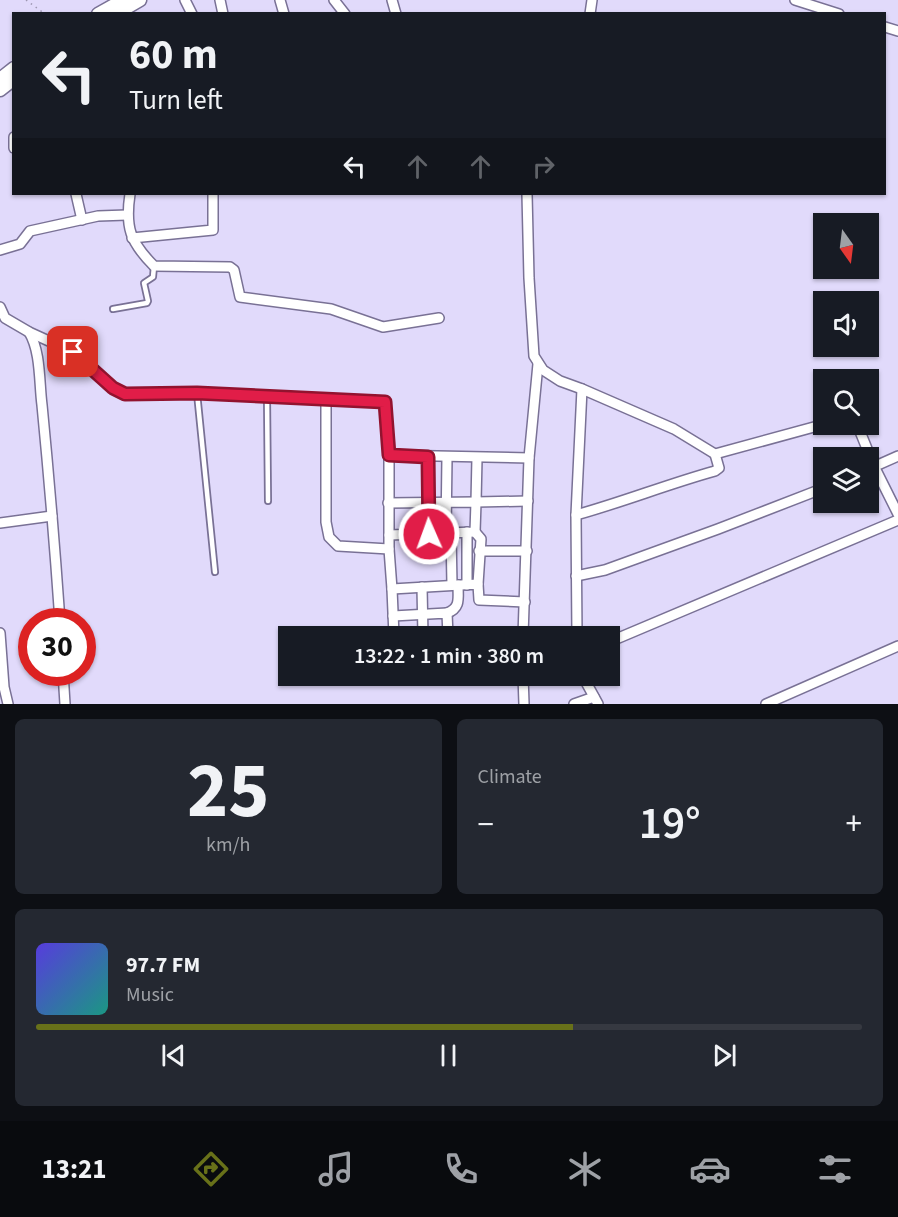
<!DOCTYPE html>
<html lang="en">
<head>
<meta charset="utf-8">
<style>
  body { margin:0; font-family:"Source Sans 3",sans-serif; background:#242831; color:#f1f3f6; height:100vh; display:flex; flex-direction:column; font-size:22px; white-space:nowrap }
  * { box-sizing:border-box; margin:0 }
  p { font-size:20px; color:#9ea1a6 }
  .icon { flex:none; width:33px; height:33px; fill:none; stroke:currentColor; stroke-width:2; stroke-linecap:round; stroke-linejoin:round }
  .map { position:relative; height:704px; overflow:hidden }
  .drawer { display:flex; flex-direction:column; gap:15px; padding:15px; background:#0d0f14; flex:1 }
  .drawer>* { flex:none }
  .hud { position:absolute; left:12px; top:12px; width:874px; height:183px; border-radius:0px; box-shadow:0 2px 4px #0004; background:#171b24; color:#f1f3f6; overflow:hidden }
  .needle { width:39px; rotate:166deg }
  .controls { position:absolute; left:813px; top:213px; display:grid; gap:12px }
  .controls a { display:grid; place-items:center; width:66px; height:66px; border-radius:0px; background:#171b24; box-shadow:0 2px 4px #0004; font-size:30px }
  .speed { position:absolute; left:18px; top:608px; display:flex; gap:12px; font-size:30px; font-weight:700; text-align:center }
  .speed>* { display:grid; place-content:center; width:78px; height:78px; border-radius:50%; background:#171b24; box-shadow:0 2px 4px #0004; line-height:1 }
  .speed .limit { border:9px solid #d22; background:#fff; color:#111 }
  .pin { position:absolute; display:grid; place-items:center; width:51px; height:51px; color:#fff; margin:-26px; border-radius:12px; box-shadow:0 3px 9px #0006 }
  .me { position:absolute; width:66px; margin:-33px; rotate:358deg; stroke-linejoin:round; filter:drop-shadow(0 0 4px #0008) }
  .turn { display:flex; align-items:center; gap:21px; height:126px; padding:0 18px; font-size:27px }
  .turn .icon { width:78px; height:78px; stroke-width:2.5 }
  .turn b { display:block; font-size:42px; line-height:51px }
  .lanes { display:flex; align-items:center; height:57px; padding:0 18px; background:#0003; justify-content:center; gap:30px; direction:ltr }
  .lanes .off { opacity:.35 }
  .big { font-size:45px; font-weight:600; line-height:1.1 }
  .drawer .widget { flex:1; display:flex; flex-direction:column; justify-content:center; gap:9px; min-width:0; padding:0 21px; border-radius:9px; background:#242831 }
  .drawer .dial { align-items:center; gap:0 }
  .dial b { font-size:78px; line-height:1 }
  .song { display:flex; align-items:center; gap:18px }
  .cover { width:72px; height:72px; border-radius:9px; background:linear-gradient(135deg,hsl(250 70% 55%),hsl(170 70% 35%)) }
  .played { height:6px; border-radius:3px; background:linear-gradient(90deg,#687119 65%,#363941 65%) }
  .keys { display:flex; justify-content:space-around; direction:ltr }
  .heat { display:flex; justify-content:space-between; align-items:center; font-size:33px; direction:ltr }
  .drawer .tiles { flex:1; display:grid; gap:15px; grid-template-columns:1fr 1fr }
  .widget:last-child { grid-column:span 2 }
  .trip { position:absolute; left:278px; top:626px; width:342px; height:60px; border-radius:0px; background:#171b24; box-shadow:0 2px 4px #0004; font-weight:600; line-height:60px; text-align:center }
  .tabs { display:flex; height:96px; justify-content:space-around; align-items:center; background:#090b0e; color:#9ea1a6 }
  .tabs .icon { width:42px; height:42px }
  .tabs .selected { color:#687119 }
  .tabs b { font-size:27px; color:#f1f3f6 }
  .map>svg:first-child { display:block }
</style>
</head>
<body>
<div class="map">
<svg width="898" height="704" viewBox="0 0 898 704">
  <rect width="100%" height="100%" fill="#e1dafb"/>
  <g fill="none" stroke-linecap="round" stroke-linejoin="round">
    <defs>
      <g id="service">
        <path d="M113 309 147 303 148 301 144 283 153 277 154 266"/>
        <path d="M197 393 215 572"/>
        <path d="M267 397 268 501"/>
      </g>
      <g id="minor">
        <path d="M185 0 192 14"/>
        <path d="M220 0 223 14"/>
        <path d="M280 0 284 14"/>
        <path d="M334 0 345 14"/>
        <path d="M392 0 396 14"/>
        <path d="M795 0 839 14"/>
        <path d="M590 14 592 0"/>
        <path d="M885 27 898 31"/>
        <path d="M14 137V148"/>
        <path d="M76 194 82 220"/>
        <path d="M130 194C125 227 130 242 154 266L230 267 234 270 240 297 331 309 383 327 439 318"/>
        <path d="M527 194 529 278 534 356 543 370 560 381 582 389 674 429 715 454 825 424"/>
        <path d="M132 238 213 230V194"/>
        <path d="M0 250 20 244 30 231 98 216 127 215"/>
        <path d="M0 307 5 318 29 332 73 352 113 388 125 394 197 393 385 402 389 455V549L392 589 478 584 479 600 525 602"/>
        <path d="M29 332C41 352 39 382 42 405 49 477 55 549 60 621"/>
        <path d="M326 400V522L329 537 338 546 389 549"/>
        <path d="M857 424 874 466 898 514"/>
        <path d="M389 455 529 458"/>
        <path d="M428 457 429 534"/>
        <path d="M477 458 476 502 528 501"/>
        <path d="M871 468 898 456"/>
        <path d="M388 503 476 502 475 532 389 535"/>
        <path d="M576 515C623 502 668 484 715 471L719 468 715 454"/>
        <path d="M0 523 52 516"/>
        <path d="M475 532 481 539 478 584"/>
        <path d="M446 533 447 457"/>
        <path d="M451 533 452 585"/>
        <path d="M479 551H527"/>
        <path d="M576 576 605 570 718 529 824 488"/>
        <path d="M467 585V532"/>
        <path d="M422 587 423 636"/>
        <path d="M392 589 394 636"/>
        <path d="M447 613C461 608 458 598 458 585"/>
        <path d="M393 616 447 613 448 636"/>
        <path d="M0 633 4 687 8 704"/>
        <path d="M523 636 529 458 538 364"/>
        <path d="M577 636 576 515 582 389"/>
        <path d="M609 642 898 520"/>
        <path d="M63 672 65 704"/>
        <path d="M523 675 524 704"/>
        <path d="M584 675 587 684 598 704"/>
        <path d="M574 704 594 697"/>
        <path d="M766 704 898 646"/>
      </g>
      <g id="tertiary">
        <path d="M98 14 123 0"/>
        <path d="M116 14 140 0"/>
        <path d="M0 79 14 68"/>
        <path d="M0 90 14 79"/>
      </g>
    </defs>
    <!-- service casing -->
    <use href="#service" stroke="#797195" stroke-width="8"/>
    <!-- minor casing -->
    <use href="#minor" stroke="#797195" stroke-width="12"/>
    <!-- tertiary casing -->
    <use href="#tertiary" stroke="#797195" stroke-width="15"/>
    <!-- path -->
    <path stroke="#9c96b0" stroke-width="1.5" stroke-dasharray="1.5 4.5" stroke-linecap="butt" d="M26 0 45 14"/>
    <!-- service -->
    <use href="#service" stroke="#fff" stroke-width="4.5"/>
    <!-- minor -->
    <use href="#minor" stroke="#fff" stroke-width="9"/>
    <!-- tertiary -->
    <use href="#tertiary" stroke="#fff" stroke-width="12"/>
  </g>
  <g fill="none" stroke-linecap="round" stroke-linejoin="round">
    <defs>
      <path id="route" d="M73 352 113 388 125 394 197 393 385 402 389 455 428 457 429 534"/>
    </defs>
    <!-- route casing -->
    <use href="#route" stroke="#92132f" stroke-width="15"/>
    <!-- route -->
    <use href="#route" stroke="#e11d48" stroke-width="10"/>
  </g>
</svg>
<div class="controls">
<a><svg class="needle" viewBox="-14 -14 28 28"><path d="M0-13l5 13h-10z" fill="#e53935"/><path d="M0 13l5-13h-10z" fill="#9ea1a6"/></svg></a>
<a><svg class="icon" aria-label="sound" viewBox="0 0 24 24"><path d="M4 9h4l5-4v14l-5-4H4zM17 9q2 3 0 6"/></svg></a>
<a><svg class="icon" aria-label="search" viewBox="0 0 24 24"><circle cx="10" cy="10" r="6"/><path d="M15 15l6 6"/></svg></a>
<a><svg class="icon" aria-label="layers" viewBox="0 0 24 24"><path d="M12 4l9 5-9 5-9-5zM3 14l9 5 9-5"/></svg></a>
</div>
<div class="speed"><div class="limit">30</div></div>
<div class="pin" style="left:73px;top:352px;background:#d93025"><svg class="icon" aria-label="arrive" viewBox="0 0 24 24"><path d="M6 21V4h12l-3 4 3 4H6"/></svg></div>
<svg class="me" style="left:429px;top:534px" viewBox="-20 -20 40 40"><circle r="17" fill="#e11d48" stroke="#fff" stroke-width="3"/><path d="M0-11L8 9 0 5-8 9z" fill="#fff"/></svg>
<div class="trip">13:22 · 1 min · 380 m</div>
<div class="hud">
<div class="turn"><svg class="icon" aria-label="left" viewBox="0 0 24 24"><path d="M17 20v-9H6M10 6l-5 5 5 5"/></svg><div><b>60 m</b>Turn left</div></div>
<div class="lanes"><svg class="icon" aria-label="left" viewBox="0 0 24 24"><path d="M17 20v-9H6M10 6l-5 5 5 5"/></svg><svg class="icon off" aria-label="ahead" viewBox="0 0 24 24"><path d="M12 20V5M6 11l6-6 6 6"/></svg><svg class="icon off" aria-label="ahead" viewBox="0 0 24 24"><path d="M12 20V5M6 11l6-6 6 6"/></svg><svg class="icon off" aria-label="right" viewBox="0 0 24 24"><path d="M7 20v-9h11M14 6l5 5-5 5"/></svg></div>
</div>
</div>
<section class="drawer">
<div class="tiles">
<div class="widget dial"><b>25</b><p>km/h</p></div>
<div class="widget"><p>Climate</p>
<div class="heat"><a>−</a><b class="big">19°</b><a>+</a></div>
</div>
<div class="widget">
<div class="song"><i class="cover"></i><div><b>97.7 FM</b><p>Music</p></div></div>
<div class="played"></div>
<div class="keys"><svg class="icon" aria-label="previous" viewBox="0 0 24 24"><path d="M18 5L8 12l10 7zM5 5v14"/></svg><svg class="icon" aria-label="pause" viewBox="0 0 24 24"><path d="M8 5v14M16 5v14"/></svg><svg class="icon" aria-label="next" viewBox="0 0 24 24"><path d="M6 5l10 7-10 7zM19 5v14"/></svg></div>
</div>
</div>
</section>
<nav class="tabs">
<b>13:21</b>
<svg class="icon selected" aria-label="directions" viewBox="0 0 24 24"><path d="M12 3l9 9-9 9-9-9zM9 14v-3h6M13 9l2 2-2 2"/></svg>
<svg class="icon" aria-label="music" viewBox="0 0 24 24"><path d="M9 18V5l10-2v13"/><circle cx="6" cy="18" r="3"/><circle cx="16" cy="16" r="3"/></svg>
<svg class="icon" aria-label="phone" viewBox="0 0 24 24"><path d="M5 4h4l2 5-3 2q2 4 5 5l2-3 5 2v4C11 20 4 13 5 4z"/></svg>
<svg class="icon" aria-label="climate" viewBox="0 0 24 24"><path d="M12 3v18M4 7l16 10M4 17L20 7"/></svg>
<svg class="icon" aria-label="car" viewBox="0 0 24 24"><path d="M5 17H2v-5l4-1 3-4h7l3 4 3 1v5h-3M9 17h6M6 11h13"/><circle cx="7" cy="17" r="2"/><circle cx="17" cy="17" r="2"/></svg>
<svg class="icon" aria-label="filters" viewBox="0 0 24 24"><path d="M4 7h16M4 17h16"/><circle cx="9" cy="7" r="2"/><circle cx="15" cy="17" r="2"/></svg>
</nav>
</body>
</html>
